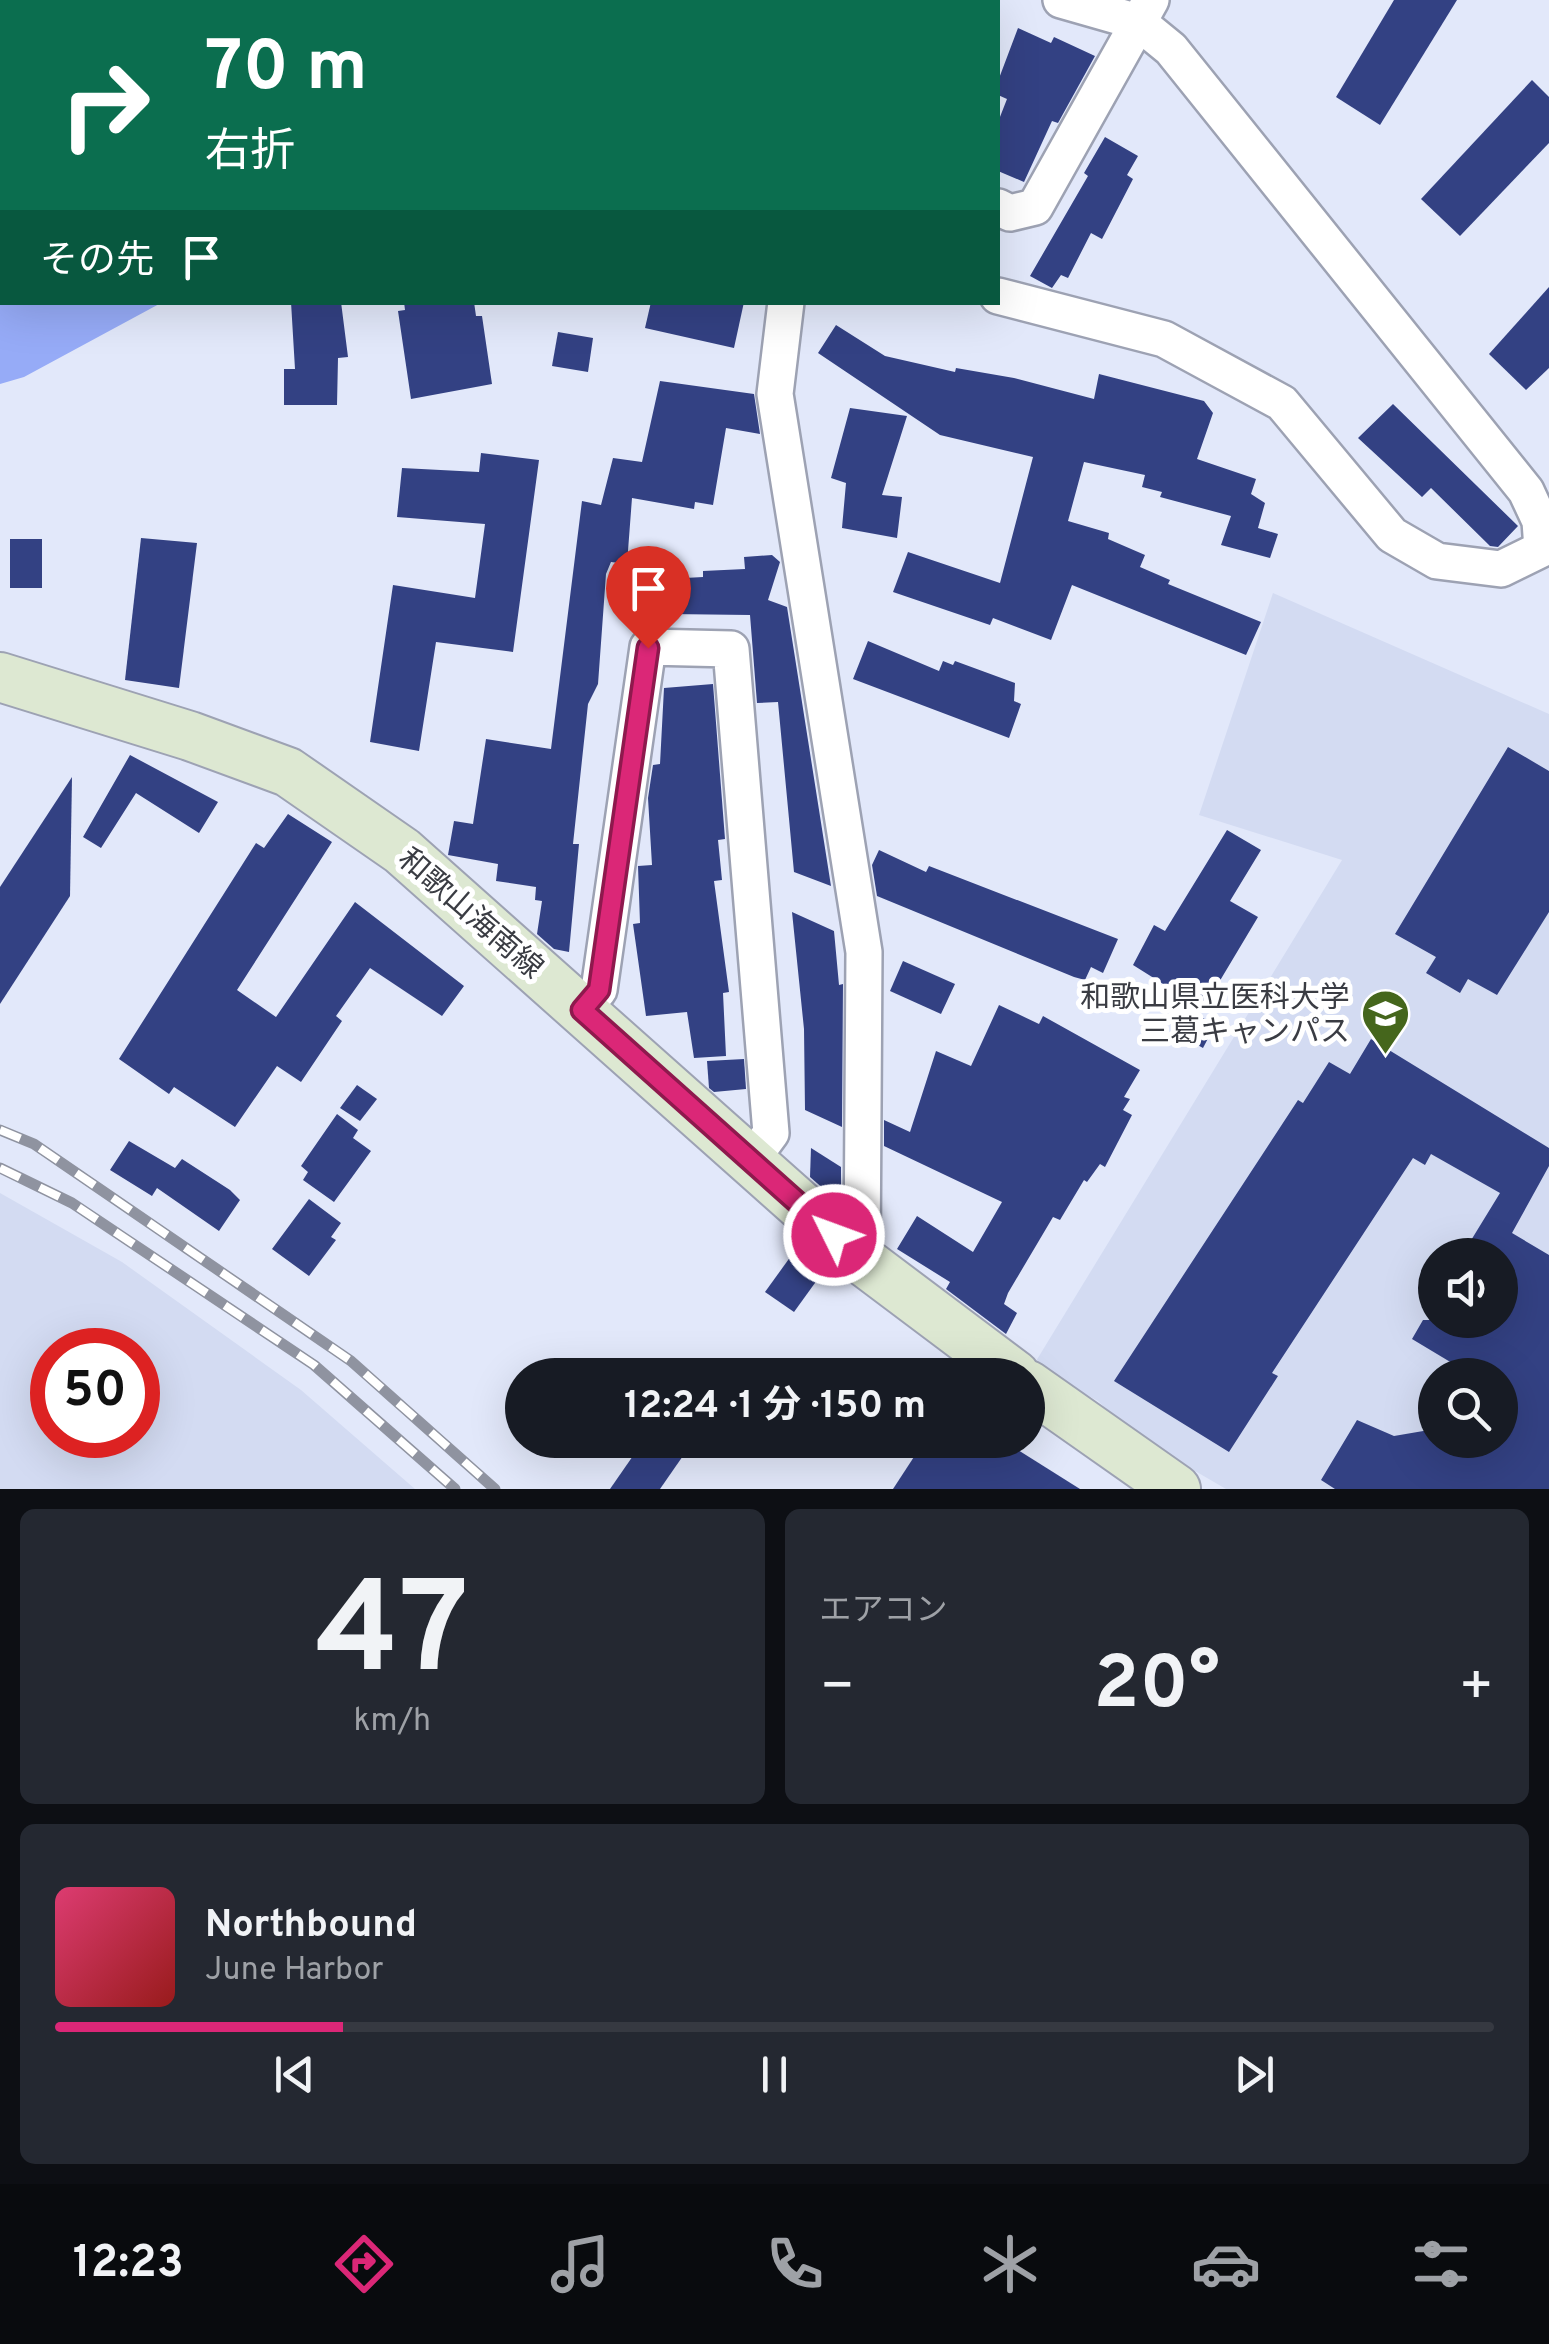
<!DOCTYPE html>
<html lang="ja">
<head>
<meta charset="utf-8">
<style>
  body { margin:0; font-family:Overpass,"Noto Sans JP",sans-serif; background:#242831; color:#f1f3f6; height:100vh; display:flex; flex-direction:column; font-size:38px; white-space:nowrap }
  * { box-sizing:border-box; margin:0 }
  p { font-size:32px; color:#9ea1a6 }
  .icon { flex:none; width:55px; height:55px; fill:none; stroke:currentColor; stroke-width:2; stroke-linecap:round; stroke-linejoin:round }
  .map { position:relative; height:1489px; overflow:hidden }
  .details { display:flex; flex-direction:column; gap:20px; padding:20px; background:#0d0f14; flex:1 }
  .details>* { flex:none }
  .banner { position:absolute; left:0px; top:0px; width:1000px; height:305px; box-shadow:0 10px 40px #0002; background:#0b6e4f; color:#fff; overflow:hidden }
  .fabs { position:absolute; left:1418px; top:1238px; display:grid; gap:20px }
  .fabs a { display:grid; place-items:center; width:100px; height:100px; border-radius:50%; background:#171b24; box-shadow:0 10px 40px #0002; font-size:50px }
  .speed { position:absolute; left:30px; top:1328px; display:flex; gap:20px; font-size:50px; font-weight:700; text-align:center }
  .speed>* { display:grid; place-content:center; width:130px; height:130px; border-radius:50%; background:#171b24; box-shadow:0 10px 40px #0002; line-height:1 }
  .speed .limit { border:15px solid #d22; background:#fff; color:#111 }
  .pin { position:absolute; display:grid; place-items:center; width:85px; height:85px; color:#fff; margin:-102px -42px; border-radius:50% 50% 50% 0; rotate:-45deg; box-shadow:0 0 10px #0007 }
  .pin .icon { rotate:45deg }
  .me { position:absolute; width:110px; margin:-55px; rotate:312deg; stroke-linejoin:round; filter:drop-shadow(0 0 8px #0008) }
  .turn { display:flex; align-items:center; gap:35px; height:210px; padding:0 40px; font-size:45px }
  .turn .icon { width:130px; height:130px; stroke-width:2.5 }
  .turn b { display:block; font-size:70px; line-height:85px }
  .then { display:flex; align-items:center; height:95px; padding:0 40px; background:#0003; gap:20px; font-size:38px }
  .big { font-size:75px; font-weight:700; line-height:1.1 }
  .details .tile { flex:1; display:flex; flex-direction:column; justify-content:center; gap:15px; min-width:0; padding:0 35px; border-radius:15px; background:#242831 }
  .details .dial { align-items:center; gap:0 }
  .dial b { font-size:130px; line-height:1 }
  .song { display:flex; align-items:center; gap:30px }
  .cover { width:120px; height:120px; border-radius:15px; background:linear-gradient(135deg,hsl(340 70% 55%),hsl(0 70% 35%)) }
  .played { height:10px; border-radius:5px; background:linear-gradient(90deg,#db2777 20%,#363941 20%) }
  .keys { display:flex; justify-content:space-around; direction:ltr }
  .heat { display:flex; justify-content:space-between; align-items:center; font-size:55px; direction:ltr }
  .details .tiles { flex:1; display:grid; gap:20px; grid-template-columns:1fr 1fr }
  .tile:last-child { grid-column:span 2 }
  .trip { position:absolute; left:505px; top:1358px; width:540px; height:100px; border-radius:50px; background:#171b24; box-shadow:0 10px 40px #0002; font-weight:700; line-height:100px; text-align:center }
  .tabs { display:flex; height:160px; justify-content:space-around; align-items:center; background:#090b0e; color:#9ea1a6 }
  .tabs .icon { width:70px; height:70px }
  .tabs .current { color:#db2777 }
  .tabs b { font-size:45px; color:#f1f3f6 }
  .map>svg:first-child { display:block }
</style>
</head>
<body>
<div class="map">
<svg width="1549" height="1489" viewBox="0 0 1549 1489">
  <rect width="100%" height="100%" fill="#e2e8fa"/>
  <!-- built -->
  <g fill="#d3dbf2" fill-rule="evenodd">
    <path d="M1273 593 1549 714V1489H1226L1135 1436 1098 1401 1033 1366 1342 860 1199 815ZM1435 1255H1500V1320H1435ZM1435 1375H1500V1440H1435Z"/>
    <path d="M0 1193 122 1262 301 1390 415 1489H0ZM52 1350H138V1435H52Z"/>
  </g>
  <!-- forest -->
  <path fill="#96abf7" d="M0 0H405L407 2H2V302L161 303 24 377 0 384Z"/>
  <!-- building -->
  <g fill="#334183">
    <path d="M1394 0H1457L1380 125 1336 97Z"/>
    <path d="M1018 28 1051 43 1054 37 1095 56 1058 123 1052 121 1024 182 998 171V122L1007 99 998 95V81Z"/>
    <path d="M1532 80 1549 97V143L1460 236 1421 199Z"/>
    <path d="M1105 137 1138 156 1127 175 1133 179 1102 239 1091 233 1068 278 1061 275 1052 288 1030 276 1088 176 1084 173Z"/>
    <path d="M1549 287V368L1526 390 1489 354Z"/>
    <path d="M291 302H341L348 357 338 358 337 405H284V369H295Z"/>
    <path d="M404 302H474L476 316H482L492 384 411 399 398 311 405 310Z"/>
    <path d="M651 302H744L734 348 645 328Z"/>
    <path d="M836 325 885 356 955 372 956 368 1014 378 1094 399 1099 374 1204 401 1213 413 1197 459 1256 479 1251 494 1265 503 1258 528 1278 534 1270 558 1221 545 1231 516 1160 497 1162 492 1142 487 1145 475 1084 462 1068 521 1109 533 1108 539 1145 555 1140 567 1170 580 1168 584 1261 622 1246 655 1072 585 1051 640 993 618 990 625 893 592 908 552 1000 583 1033 457 940 435 818 353Z"/>
    <path d="M558 332 593 338 588 372 552 366Z"/>
    <path d="M660 381 754 394 760 434 726 428 713 505 695 502 694 509 632 498 627 564 611 562 606 574 598 684 588 704 573 844H579L569 952 554 949 537 934 542 901 535 900 536 887 496 881 498 864 448 855 454 821 473 824 486 739 551 749 582 501 601 505 613 458 642 462Z"/>
    <path d="M1393 404 1518 526 1498 547 1490 546 1431 488 1422 497 1358 438Z"/>
    <path d="M850 408 907 416 882 495 902 497 897 538 842 528 846 483 831 478Z"/>
    <path d="M481 453 539 460 513 652 436 642 419 751 370 742 393 585 475 598 485 524 397 517 402 468 479 472Z"/>
    <path d="M141 538 197 543 179 688 125 680Z"/>
    <rect x="10" y="539" width="32" height="49"/>
    <path d="M772 555 780 562 768 600 787 607 831 886 794 872 778 702 757 703 750 615 669 614 667 579 703 577V571L745 569 744 557Z"/>
    <path d="M868 641 939 671 943 661 953 665 955 661 1015 683 1014 701 1021 704 1009 738 853 679Z"/>
    <path d="M713 684 725 839 718 840 722 880 714 881 729 992 723 993 726 1056 694 1058 687 1012 646 1016 633 924 640 923 638 866 652 865 648 798 653 765 660 764 664 688Z"/>
    <path d="M1508 747 1549 771V912L1497 995 1468 979 1460 993 1426 973 1436 957 1395 934Z"/>
    <path d="M130 755 218 802 199 833 136 793 101 848 83 837Z"/>
    <path d="M72 777 70 896 0 1004V887Z"/>
    <path d="M288 814 332 842 237 990 276 1017 355 902 464 986 442 1016 370 968 336 1016 342 1021 301 1082 277 1066 235 1127 174 1087 169 1094 119 1059 256 843 264 848Z"/>
    <path d="M1227 830 1261 850 1230 901 1258 917 1203 1009 1133 965 1154 925 1165 931Z"/>
    <path d="M879 850 926 872 929 866 1118 939 1103 973 1091 967 1085 980 1074 977 877 896 872 865Z"/>
    <path d="M792 912 834 931 839 985 843 984 842 1127 805 1110 804 1029Z"/>
    <path d="M903 961 955 984 941 1014 890 991Z"/>
    <path d="M999 1005 1039 1024 1043 1016 1140 1070 1124 1097 1130 1099 1123 1110 1132 1115 1105 1167 1100 1164 1087 1182 1084 1180 1060 1220 1053 1217 1008 1293 1004 1304 1017 1313 1006 1334 946 1289 950 1282 897 1249 917 1216 973 1252 1002 1202 884 1146V1120L910 1132 936 1051 971 1066Z"/>
    <path d="M1189 1010 1215 1025 1203 1048 1176 1033Z"/>
    <path d="M1371 1039 1549 1148V1166L1512 1233 1549 1255V1489H1335L1321 1480 1357 1420 1394 1436 1435 1429V1440H1500V1375H1472L1412 1339 1423 1320H1500V1255H1462L1500 1193 1431 1154 1425 1165 1413 1158 1272 1373 1278 1376 1229 1452 1114 1381 1298 1100 1303 1103 1329 1062 1350 1074Z"/>
    <path d="M744 1059 746 1089 714 1092 709 1088 707 1061Z"/>
    <path d="M357 1085 377 1099 360 1121 340 1108Z"/>
    <path d="M337 1114 358 1130 353 1138 371 1151 334 1202 303 1180 308 1172 301 1166Z"/>
    <path d="M129 1141 175 1168 182 1159 230 1190 240 1200 219 1231 157 1188 152 1196 110 1170Z"/>
    <path d="M811 1148 841 1167V1204L810 1177Z"/>
    <path d="M309 1199 341 1223 331 1237 336 1240 309 1276 272 1249Z"/>
    <path d="M791 1256 820 1276 794 1312 765 1292Z"/>
    <path d="M644 1440H694L660 1489H610Z"/>
    <path d="M925 1440H1002L1080 1489H893Z"/>
  </g>
  <g fill="none" stroke-linecap="round" stroke-linejoin="round">
    <defs>
      <g id="street">
        <path d="M583 0 588 2"/>
        <path d="M998 207 1010 213 1035 207 1151 0"/>
        <path d="M998 296 1164 339 1282 403 1392 535 1437 561 1501 569 1542 549 1540 521 1526 491 1171 49 1138 22 1061 0"/>
        <path d="M786 302 775 394 864 952 862 1260"/>
        <path d="M582 1010 599 990 648 647 731 649 771 1133 751 1160"/>
      </g>
      <g id="secondary">
        <path d="M0 677 190 736 288 772 402 851 862 1260 1015 1375"/>
        <path d="M1028 1385 1176 1489"/>
      </g>
    </defs>
    <!-- street casing -->
    <use href="#street" stroke="#9da2b3" stroke-width="40"/>
    <!-- secondary casing -->
    <use href="#secondary" stroke="#9da2b3" stroke-width="52"/>
    <!-- street -->
    <use href="#street" stroke="#fff" stroke-width="35"/>
    <!-- secondary -->
    <use href="#secondary" stroke="#dde8d2" stroke-width="48"/>
    <defs>
      <g id="rail">
        <path d="M0 1130 34 1144 351 1361 495 1489"/>
        <path d="M0 1168 72 1203 314 1365 455 1489"/>
      </g>
    </defs>
    <!-- rail casing -->
    <use href="#rail" stroke="#8f93a0" stroke-width="11"/>
    <!-- rail -->
    <use href="#rail" stroke="#fff" stroke-width="8" stroke-dasharray="22" stroke-linecap="butt"/>
  </g>
  <g fill="none" stroke-linecap="round" stroke-linejoin="round">
    <defs>
      <path id="route" d="M648 648 599 990 582 1010 834 1235"/>
    </defs>
    <!-- route casing -->
    <use href="#route" stroke="#8e194d" stroke-width="25"/>
    <!-- route -->
    <use href="#route" stroke="#db2777" stroke-width="18"/>
  </g>
  <!-- icons -->
  <defs>
    <symbol id="university-pin" viewBox="-11 -11 22 30"><path d="M0 17L-7.5 6A9.5 9.5 0 1 1 7.5 6Z" fill="#45661c" stroke="#fff"/><path d="M0-5L7-2L0 1L-7-2ZM-4 1L0 2.5L4 1V4Q0 6-4 4Z" fill="#fff"/></symbol>
  </defs>
  <g fill-rule="evenodd">
    <use href="#university-pin" x="1358" y="986" width="55" height="75"/>
  </g>
  <g text-anchor="middle" stroke-width="10" stroke-linejoin="round" paint-order="stroke">
    <!-- street labels -->
    <g font-size="30" fill="#3a3c43" stroke="#fff">
      <text transform="translate(471 913) rotate(41)" y="10">和歌山海南線</text>
    </g>
    <!-- poi labels -->
    <g font-size="30" fill="#3a3c43" stroke="#fff" text-anchor="end">
      <text x="1350" y="1007">和歌山県立医科大学<tspan x="1350" dy="34">三葛キャンパス</tspan></text>
    </g>
  </g>
</svg>
<div class="fabs">
<a><svg class="icon" aria-label="sound" viewBox="0 0 24 24"><path d="M4 9h4l5-4v14l-5-4H4zM17 9q2 3 0 6"/></svg></a>
<a><svg class="icon" aria-label="search" viewBox="0 0 24 24"><circle cx="10" cy="10" r="6"/><path d="M15 15l6 6"/></svg></a>
</div>
<div class="speed"><div class="limit">50</div></div>
<div class="pin" style="left:648px;top:648px;background:#d93025"><svg class="icon" aria-label="arrive" viewBox="0 0 24 24"><path d="M6 21V4h12l-3 4 3 4H6"/></svg></div>
<svg class="me" style="left:834px;top:1235px" viewBox="-20 -20 40 40"><circle r="17" fill="#db2777" stroke="#fff" stroke-width="3"/><path d="M0-11L8 9 0 5-8 9z" fill="#fff"/></svg>
<div class="trip">12:24 · 1 分 · 150 m</div>
<div class="banner">
<div class="turn"><svg class="icon" aria-label="right" viewBox="0 0 24 24"><path d="M7 20v-9h11M14 6l5 5-5 5"/></svg><div><b>70 m</b>右折</div></div>
<div class="then">その先<svg class="icon" aria-label="arrive" viewBox="0 0 24 24"><path d="M6 21V4h12l-3 4 3 4H6"/></svg></div>
</div>
</div>
<section class="details">
<div class="tiles">
<div class="tile dial"><b>47</b><p>km/h</p></div>
<div class="tile"><p>エアコン</p>
<div class="heat"><a>−</a><b class="big">20°</b><a>+</a></div>
</div>
<div class="tile">
<div class="song"><i class="cover"></i><div><b>Northbound</b><p>June Harbor</p></div></div>
<div class="played"></div>
<div class="keys"><svg class="icon" aria-label="previous" viewBox="0 0 24 24"><path d="M18 5L8 12l10 7zM5 5v14"/></svg><svg class="icon" aria-label="pause" viewBox="0 0 24 24"><path d="M8 5v14M16 5v14"/></svg><svg class="icon" aria-label="next" viewBox="0 0 24 24"><path d="M6 5l10 7-10 7zM19 5v14"/></svg></div>
</div>
</div>
</section>
<nav class="tabs">
<b>12:23</b>
<svg class="icon current" aria-label="directions" viewBox="0 0 24 24"><path d="M12 3l9 9-9 9-9-9zM9 14v-3h6M13 9l2 2-2 2"/></svg>
<svg class="icon" aria-label="music" viewBox="0 0 24 24"><path d="M9 18V5l10-2v13"/><circle cx="6" cy="18" r="3"/><circle cx="16" cy="16" r="3"/></svg>
<svg class="icon" aria-label="phone" viewBox="0 0 24 24"><path d="M5 4h4l2 5-3 2q2 4 5 5l2-3 5 2v4C11 20 4 13 5 4z"/></svg>
<svg class="icon" aria-label="climate" viewBox="0 0 24 24"><path d="M12 3v18M4 7l16 10M4 17L20 7"/></svg>
<svg class="icon" aria-label="car" viewBox="0 0 24 24"><path d="M5 17H2v-5l4-1 3-4h7l3 4 3 1v5h-3M9 17h6M6 11h13"/><circle cx="7" cy="17" r="2"/><circle cx="17" cy="17" r="2"/></svg>
<svg class="icon" aria-label="filters" viewBox="0 0 24 24"><path d="M4 7h16M4 17h16"/><circle cx="9" cy="7" r="2"/><circle cx="15" cy="17" r="2"/></svg>
</nav>
</body>
</html>
